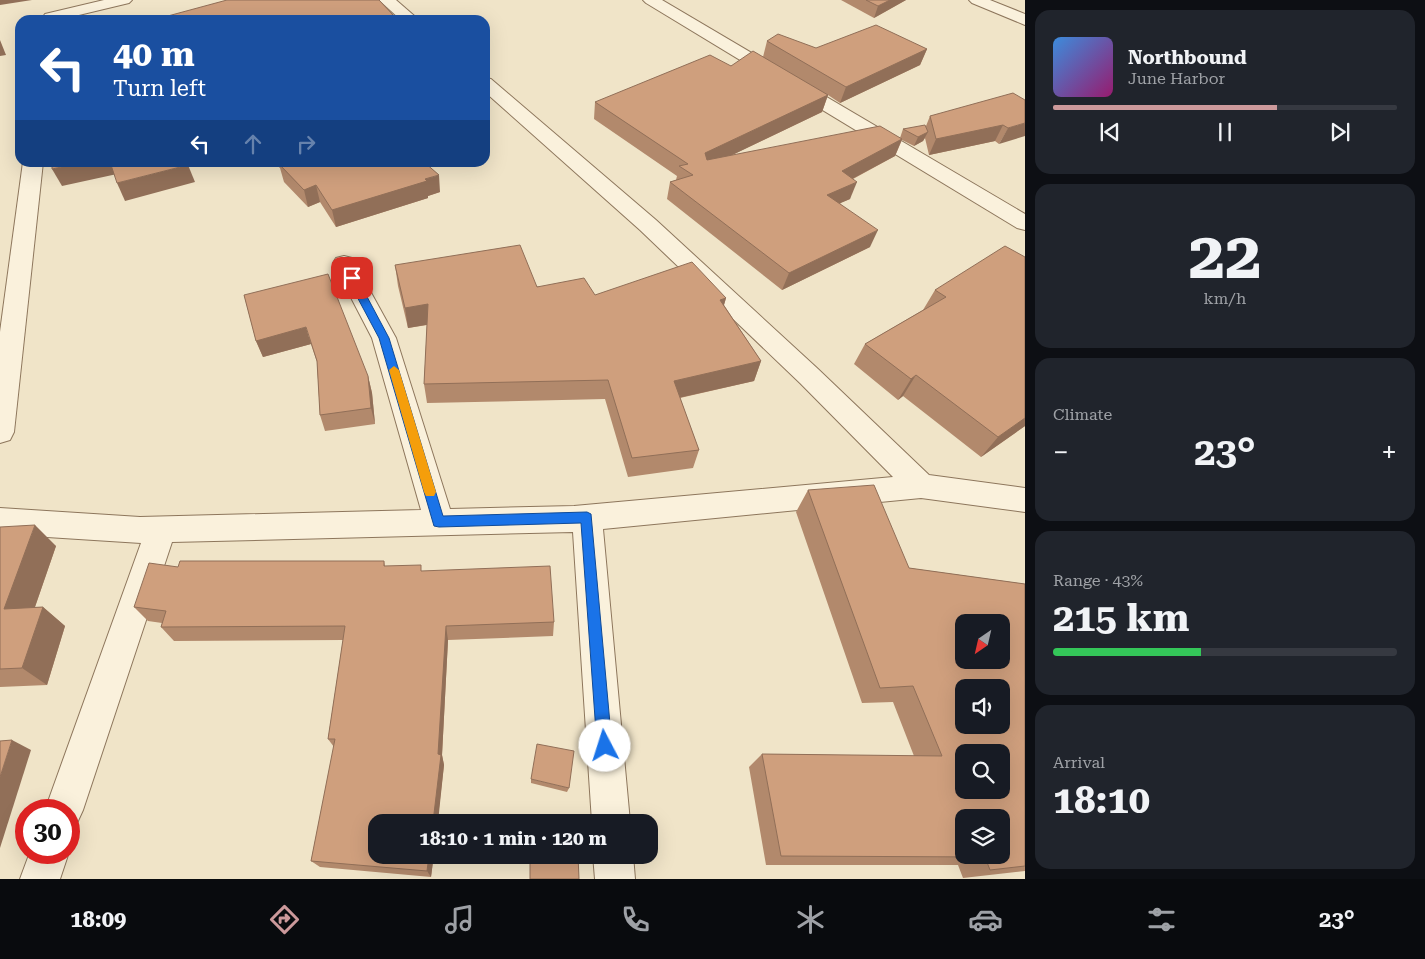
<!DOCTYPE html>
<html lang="en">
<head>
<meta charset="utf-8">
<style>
  body { margin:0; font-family:"Roboto Serif",serif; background:#20242c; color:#f1f3f6; height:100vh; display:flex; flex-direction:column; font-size:19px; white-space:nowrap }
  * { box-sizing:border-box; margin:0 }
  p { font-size:16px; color:#9ea1a6 }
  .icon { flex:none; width:28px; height:28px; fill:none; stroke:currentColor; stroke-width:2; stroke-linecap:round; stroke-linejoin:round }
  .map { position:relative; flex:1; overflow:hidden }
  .sheet { display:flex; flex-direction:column; gap:10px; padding:10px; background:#0d0f14; width:400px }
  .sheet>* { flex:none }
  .banner { position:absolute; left:15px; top:15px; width:475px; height:152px; border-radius:15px; box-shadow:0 5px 20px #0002; background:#1a4fa0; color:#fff; overflow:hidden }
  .needle { width:32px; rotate:214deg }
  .controls { position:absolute; left:955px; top:614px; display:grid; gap:10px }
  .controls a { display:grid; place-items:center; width:55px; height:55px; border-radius:10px; background:#171b24; box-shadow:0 5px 20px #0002; font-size:25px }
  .speed { position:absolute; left:15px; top:799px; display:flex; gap:10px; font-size:25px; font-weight:700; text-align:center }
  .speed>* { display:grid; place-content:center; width:65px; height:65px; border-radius:50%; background:#171b24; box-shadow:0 5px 20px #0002; line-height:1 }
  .speed .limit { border:8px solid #d22; background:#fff; color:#111 }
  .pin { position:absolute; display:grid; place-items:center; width:42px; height:42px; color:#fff; margin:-21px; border-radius:10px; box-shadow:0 2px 8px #0006 }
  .me { position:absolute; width:55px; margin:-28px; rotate:355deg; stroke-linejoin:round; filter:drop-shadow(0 0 4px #0008) }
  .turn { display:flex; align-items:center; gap:18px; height:105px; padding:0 15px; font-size:22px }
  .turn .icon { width:65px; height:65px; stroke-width:2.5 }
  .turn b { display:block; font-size:35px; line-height:42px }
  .lanes { display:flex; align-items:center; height:48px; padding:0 15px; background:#0003; justify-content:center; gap:25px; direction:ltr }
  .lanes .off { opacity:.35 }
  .big { font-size:38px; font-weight:700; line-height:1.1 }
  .sheet .tile { flex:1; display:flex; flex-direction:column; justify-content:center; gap:8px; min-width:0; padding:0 18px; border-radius:15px; background:#20242c }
  .sheet .dial { align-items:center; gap:0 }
  .dial b { font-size:65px; line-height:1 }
  .song { display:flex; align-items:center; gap:15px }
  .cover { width:60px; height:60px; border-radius:8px; background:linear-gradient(135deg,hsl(210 70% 55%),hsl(320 70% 35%)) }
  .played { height:5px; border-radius:2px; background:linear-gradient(90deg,#cc999b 65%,#363941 65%) }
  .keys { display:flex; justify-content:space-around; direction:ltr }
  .heat { display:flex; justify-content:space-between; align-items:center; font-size:28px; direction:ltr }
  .charge { height:8px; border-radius:4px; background:linear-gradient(90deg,#34c759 43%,#363941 0) }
  .trip { position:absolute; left:368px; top:814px; width:290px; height:50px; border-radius:15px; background:#171b24; box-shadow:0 5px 20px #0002; font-weight:700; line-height:50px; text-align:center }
  .tabs { display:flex; height:80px; justify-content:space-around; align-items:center; background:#090b0e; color:#9ea1a6 }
  .tabs .icon { width:35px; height:35px }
  .tabs .on { color:#cc999b }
  .tabs b { font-size:22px; color:#f1f3f6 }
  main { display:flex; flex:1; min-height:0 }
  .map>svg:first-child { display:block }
</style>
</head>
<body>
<main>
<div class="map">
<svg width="1025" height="879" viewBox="0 0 1025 879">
  <rect width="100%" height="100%" fill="#f0e4c8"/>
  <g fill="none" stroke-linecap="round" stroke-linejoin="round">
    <defs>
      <g id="minor">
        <path d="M104 0H132L129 3 58 20H45L43 17 45 14Z"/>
        <path d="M379 0H396L419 20H401Z"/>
        <path d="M643 0H662L1025 214V230L1017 228 646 3Z"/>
        <path d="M969 0H990L1025 14V25L972 3Z"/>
        <path d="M485 78 491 79 656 220 818 369 929 475 1025 488V512L921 498 603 529 630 822H592L573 532 172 542 83 810 77 823 69 827V810H45L141 543 0 534V508L140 517 421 510 372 338 333 263 336 258 344 256 352 258 396 338 450 509 574 506 893 477 800 383 640 230 485 92Z"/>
        <path d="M23 162H43L14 432 10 440 0 443V332Z"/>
        <path d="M69 850V852L60 879H20L30 852H69Z"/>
        <path d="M593 855H633L635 879H595Z"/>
      </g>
    </defs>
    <!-- minor casing -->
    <use href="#minor" stroke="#8d765c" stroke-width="2"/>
    <!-- minor -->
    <use href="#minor" fill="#faf1dc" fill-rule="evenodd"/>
  </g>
  <!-- wall -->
  <g fill="#b2896c">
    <path d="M841 0H906L874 18Z"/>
    <path d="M767 41 816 48 927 49 920 65 840 103 828 95 822 112 730 156 900 138 903 129 926 126 930 116 1025 100 999 144 995 141 929 155 925 138 923 141 914 146 902 140 895 156 853 179 850 199 840 203 870 247 782 290 667 199 670 182 676 180 677 176 594 119 595 102 763 57Z"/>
    <path d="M273 162H424L440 192 428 196V198L336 227 320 202 308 207 284 182 280 168Z"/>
    <path d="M1025 257V426L981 457 903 396 898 400 854 364 865 344 923 310 935 290Z"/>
    <path d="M395 265 595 295 726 298 724 305 761 361 754 381 680 398 699 450 693 468 628 477 605 399 427 403 424 384 427 325 408 328 398 286Z"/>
    <path d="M244 295 368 376 372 393 375 424 325 431 320 415 317 362 311 344 263 357 256 341Z"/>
    <path d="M808 490 909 568 1025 584V871L963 878 958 865H766L749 767 762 754 914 756 893 702 862 703 796 512Z"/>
    <path d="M0 527 56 546 35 607H43L65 626 47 685 0 687Z"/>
    <path d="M384 561 385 566 422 571 554 622 553 636 448 640 442 755 444 765 431 877 320 867 311 861 334 747 328 739 343 640 174 641 161 627 162 623 148 621 134 607 178 567Z"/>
    <path d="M531 779 569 788 567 792 531 783Z"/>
  </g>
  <!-- shaded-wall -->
  <g fill="#916f58">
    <path d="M0 0H32L0 5Z"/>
    <path d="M890 0H906L874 18 878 6Z"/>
    <path d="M393 15 394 20H371Z"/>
    <path d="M0 40 6 55 0 56Z"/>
    <path d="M927 49 920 65 840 103 846 87Z"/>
    <path d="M828 95 822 112 701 170 705 153Z"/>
    <path d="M1025 123V136L999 144 1008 128Z"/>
    <path d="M1003 125 995 141 929 155 936 139Z"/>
    <path d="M928 132 923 141 914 146 918 137Z"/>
    <path d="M902 139 895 156 835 188 842 171Z"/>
    <path d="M85 162H111L117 174 62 186 52 169Z"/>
    <path d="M188 165 195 182 125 201 117 183Z"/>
    <path d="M439 175 440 192 428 196V198L336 227 332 210Z"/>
    <path d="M857 182 850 199 820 212 827 195Z"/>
    <path d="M316 185 320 202 308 207 304 190Z"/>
    <path d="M878 230 870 247 782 290 789 273Z"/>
    <path d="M726 298 720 318V300Z"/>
    <path d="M428 304 431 324 408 328 405 308Z"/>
    <path d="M306 327 311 344 263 357 256 341Z"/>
    <path d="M761 361 754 381 669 400 674 381Z"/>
    <path d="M916 375 903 396 898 400 911 379Z"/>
    <path d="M368 376 372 393 375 424 371 408Z"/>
    <path d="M1025 418V426L981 457 998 437Z"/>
    <path d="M35 525 56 546 28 627 4 609Z"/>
    <path d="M43 607 65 626 47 685 22 668Z"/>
    <path d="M446 626 448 640 442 755 444 765 438 822H433Z"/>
    <path d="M12 740 31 750 0 848V777Z"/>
    <path d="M429 855H434L431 877 427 871Z"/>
  </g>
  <!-- building -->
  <g fill="#cf9f7d" stroke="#916f58" fill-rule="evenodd">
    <path d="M227 0H379L393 15 371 20H153Z"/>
    <path d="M866 0H890L878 6Z"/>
    <path d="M876 25 927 49 846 87 767 41 778 34 816 48Z"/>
    <path d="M753 51 828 95 705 153 707 160 880 126 902 139 842 171 857 182 827 195 878 230 789 273 670 182 693 175 679 166 688 164 595 102 710 55 731 66Z"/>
    <path d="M1013 93 1025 100V123L1008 128 1003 125 936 139 930 116Z"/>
    <path d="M925 125 928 132 918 137 903 129Z"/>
    <path d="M52 162H85L52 169Z"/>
    <path d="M110 162H187L188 165 117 183Z"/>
    <path d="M287 162H424L439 175 425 179 427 181 332 210 316 185 304 190 280 165Z"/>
    <path d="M520 245 537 287 584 278 595 295 692 262 726 298 720 300 761 361 674 381 699 450 632 458 608 380 424 384 428 304 405 308 395 265Z"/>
    <path d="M1005 246 1025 257V418L998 437 916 375 911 379 865 344 946 297 935 290Z"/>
    <path d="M328 274 368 376 371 408 320 415 317 361 306 327 256 341 244 295Z"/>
    <path d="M874 485 909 568 1025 584V866L990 870 985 857 781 856 762 754 942 756 913 686 880 688 808 490ZM964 622H1001V660H964ZM964 688H1001V725H964ZM964 752H1001V790H964ZM964 818H1001V855H964Z"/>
    <path d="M35 525 4 609 43 607 22 668 0 669V527Z"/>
    <path d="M180 561H384V566L421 565V571L550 566 554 622 446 626 438 754 441 755 433 822H376V855H429L427 871 311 861 335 739H328L345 626 161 627 166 611 134 607 149 563 178 567Z"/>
    <path d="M12 740 0 777V741Z"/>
    <path d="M537 744 574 751 569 788 531 779Z"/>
    <path d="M530 855H578L579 879H530Z"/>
  </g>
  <!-- route -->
  <path fill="#1a73e8" stroke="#114b97" d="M352 274 357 278 389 338 443 516 587 512 591 514 612 746 610 752 605 754 599 752 597 746 581 523 439 527 434 526 379 338 347 278Z"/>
  <!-- slow -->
  <path fill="#f59e0b" d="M394 366 399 370 436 492 434 496H426L424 492 389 370Z"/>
</svg>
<div class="controls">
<a><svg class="needle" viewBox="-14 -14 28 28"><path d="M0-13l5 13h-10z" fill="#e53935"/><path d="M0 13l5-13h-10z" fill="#9ea1a6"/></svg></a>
<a><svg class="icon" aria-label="sound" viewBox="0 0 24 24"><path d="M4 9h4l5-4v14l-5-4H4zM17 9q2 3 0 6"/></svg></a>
<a><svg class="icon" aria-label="search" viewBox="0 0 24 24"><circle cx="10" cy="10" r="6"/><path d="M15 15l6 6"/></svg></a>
<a><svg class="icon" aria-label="layers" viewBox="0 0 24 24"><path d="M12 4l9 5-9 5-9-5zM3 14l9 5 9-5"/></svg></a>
</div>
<div class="speed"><div class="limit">30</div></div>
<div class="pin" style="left:352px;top:278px;background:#d93025"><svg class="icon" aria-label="arrive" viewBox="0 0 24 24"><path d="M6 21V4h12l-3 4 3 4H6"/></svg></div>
<svg class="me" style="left:605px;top:746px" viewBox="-20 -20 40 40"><circle r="19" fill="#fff"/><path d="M0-13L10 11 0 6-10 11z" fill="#1a73e8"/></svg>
<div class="trip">18:10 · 1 min · 120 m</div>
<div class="banner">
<div class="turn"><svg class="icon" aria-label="left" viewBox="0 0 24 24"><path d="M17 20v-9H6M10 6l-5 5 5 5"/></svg><div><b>40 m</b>Turn left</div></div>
<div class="lanes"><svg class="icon" aria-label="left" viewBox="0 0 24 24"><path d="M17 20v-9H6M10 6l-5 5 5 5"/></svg><svg class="icon off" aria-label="ahead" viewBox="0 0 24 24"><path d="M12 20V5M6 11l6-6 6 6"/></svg><svg class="icon off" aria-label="right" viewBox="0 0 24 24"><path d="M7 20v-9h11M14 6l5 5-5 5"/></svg></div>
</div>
</div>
<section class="sheet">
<div class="tile">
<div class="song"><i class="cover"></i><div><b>Northbound</b><p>June Harbor</p></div></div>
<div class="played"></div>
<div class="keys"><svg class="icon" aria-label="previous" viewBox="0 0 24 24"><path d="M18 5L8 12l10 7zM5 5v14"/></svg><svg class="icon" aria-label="pause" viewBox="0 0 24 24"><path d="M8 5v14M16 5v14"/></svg><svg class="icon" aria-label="next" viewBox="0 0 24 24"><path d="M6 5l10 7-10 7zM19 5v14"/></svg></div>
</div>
<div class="tile dial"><b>22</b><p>km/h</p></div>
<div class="tile"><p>Climate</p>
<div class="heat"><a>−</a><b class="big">23°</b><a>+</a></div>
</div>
<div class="tile"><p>Range · 43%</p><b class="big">215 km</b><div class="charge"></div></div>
<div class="tile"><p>Arrival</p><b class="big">18:10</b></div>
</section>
</main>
<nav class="tabs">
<b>18:09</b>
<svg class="icon on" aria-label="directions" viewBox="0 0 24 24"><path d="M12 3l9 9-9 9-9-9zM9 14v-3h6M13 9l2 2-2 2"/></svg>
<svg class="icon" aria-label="music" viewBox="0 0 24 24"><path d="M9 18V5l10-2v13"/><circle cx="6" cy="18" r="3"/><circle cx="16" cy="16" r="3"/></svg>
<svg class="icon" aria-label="phone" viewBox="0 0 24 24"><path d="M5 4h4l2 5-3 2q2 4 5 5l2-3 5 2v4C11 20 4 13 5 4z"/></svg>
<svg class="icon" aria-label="climate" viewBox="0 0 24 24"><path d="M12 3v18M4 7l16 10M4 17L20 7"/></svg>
<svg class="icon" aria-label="car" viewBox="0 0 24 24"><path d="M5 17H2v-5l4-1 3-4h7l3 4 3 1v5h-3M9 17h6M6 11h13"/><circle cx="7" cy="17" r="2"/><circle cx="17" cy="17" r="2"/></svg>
<svg class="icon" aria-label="filters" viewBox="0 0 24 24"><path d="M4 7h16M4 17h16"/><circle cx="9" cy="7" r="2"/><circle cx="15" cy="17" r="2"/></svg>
<b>23°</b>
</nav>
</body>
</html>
